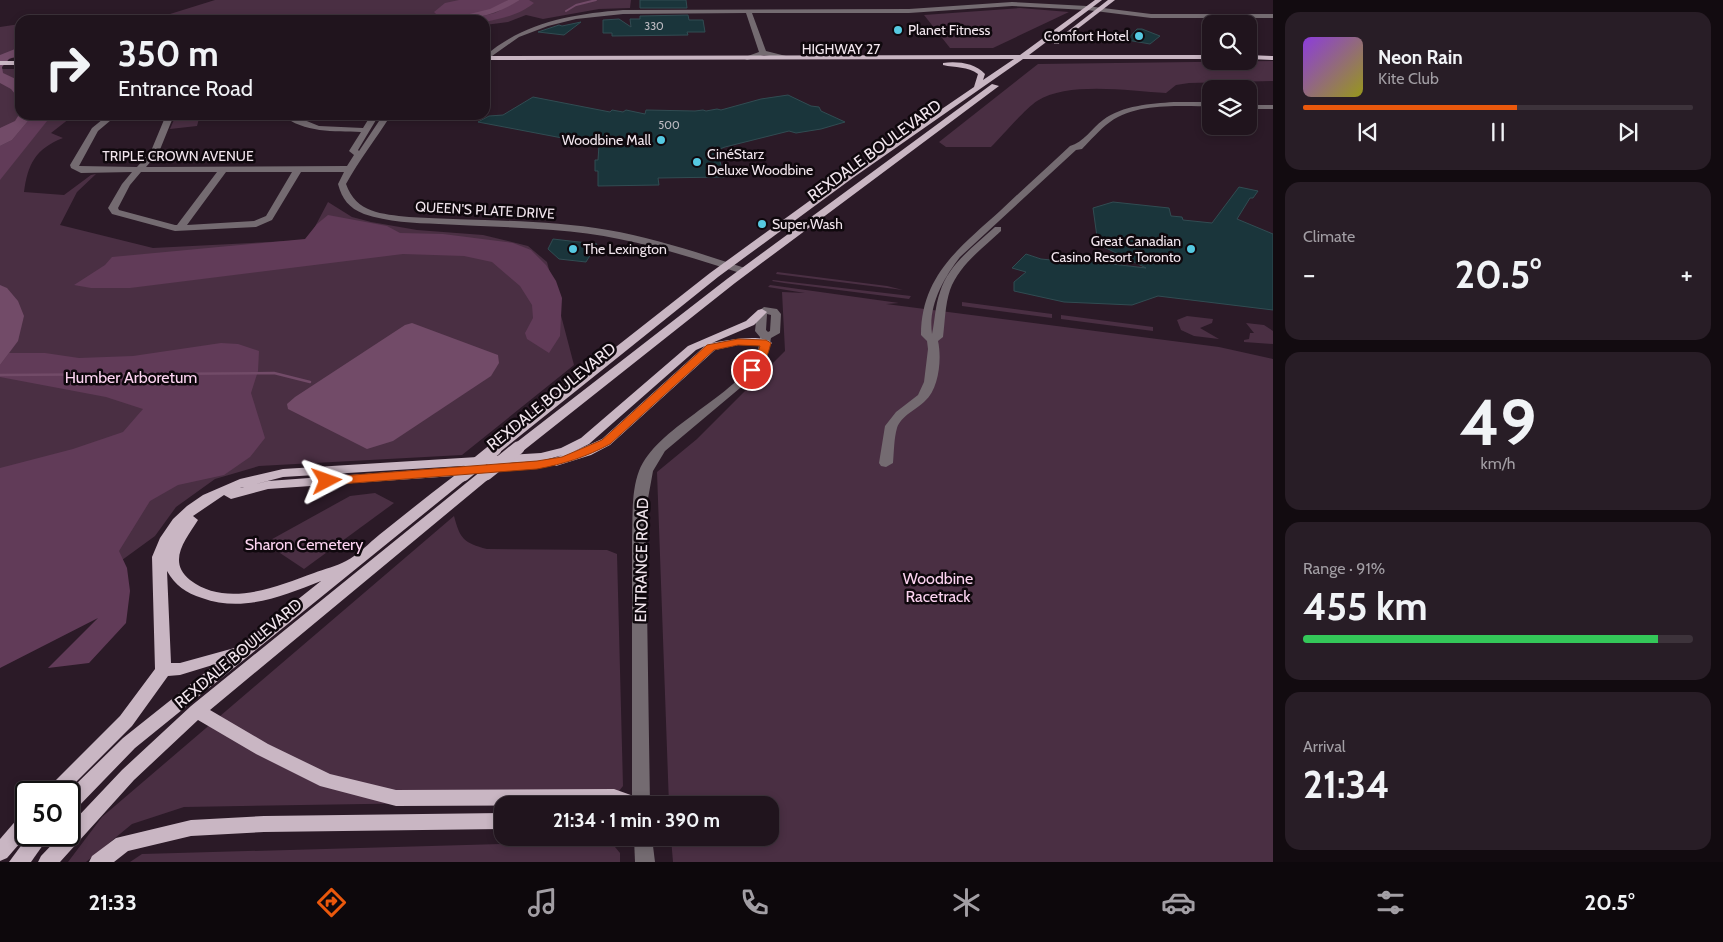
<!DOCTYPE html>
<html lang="en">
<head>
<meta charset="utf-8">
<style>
  body { margin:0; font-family:Cabin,sans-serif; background:#281d26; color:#f1f3f6; height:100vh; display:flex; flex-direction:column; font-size:19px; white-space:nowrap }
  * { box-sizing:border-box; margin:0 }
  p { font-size:16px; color:#a29ea4 }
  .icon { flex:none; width:28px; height:28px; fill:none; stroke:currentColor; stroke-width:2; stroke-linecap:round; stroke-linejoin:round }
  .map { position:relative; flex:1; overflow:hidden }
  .side { display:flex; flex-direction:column; gap:12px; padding:12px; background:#120b10; width:450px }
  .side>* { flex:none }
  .hud { position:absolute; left:15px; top:15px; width:475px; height:105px; border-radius:15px; box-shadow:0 2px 8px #0003,0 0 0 1px #3d333b; background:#20141d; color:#f1f3f6; overflow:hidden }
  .controls { position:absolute; left:1202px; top:15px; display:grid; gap:10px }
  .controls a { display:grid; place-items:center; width:55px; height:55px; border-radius:10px; background:#20141d; box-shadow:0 2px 8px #0003,0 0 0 1px #3d333b; font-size:25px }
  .speed { position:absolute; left:15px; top:781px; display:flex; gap:10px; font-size:25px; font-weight:700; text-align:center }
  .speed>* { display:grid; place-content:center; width:65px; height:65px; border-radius:50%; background:#20141d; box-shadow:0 2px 8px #0003,0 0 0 1px #3d333b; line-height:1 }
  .speed .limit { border:2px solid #111; border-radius:8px; background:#fff; color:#111 }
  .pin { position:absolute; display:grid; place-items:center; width:42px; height:42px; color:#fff; margin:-21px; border:2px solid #fff; border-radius:50%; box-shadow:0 1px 5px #0007 }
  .me { position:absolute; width:55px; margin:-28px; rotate:86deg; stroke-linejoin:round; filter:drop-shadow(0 0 4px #0008) }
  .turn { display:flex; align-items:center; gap:18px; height:105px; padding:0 20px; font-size:22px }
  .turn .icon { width:65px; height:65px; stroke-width:2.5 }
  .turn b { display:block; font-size:35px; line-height:42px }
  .big { font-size:38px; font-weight:800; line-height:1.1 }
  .side .card { flex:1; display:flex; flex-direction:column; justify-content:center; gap:8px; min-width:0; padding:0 18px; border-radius:15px; background:#281d26 }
  .side .dial { align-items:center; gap:0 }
  .dial b { font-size:65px; line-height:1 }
  .song { display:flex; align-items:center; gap:15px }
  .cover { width:60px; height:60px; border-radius:8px; background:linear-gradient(135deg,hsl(270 70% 55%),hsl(60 70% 35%)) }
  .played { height:5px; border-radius:2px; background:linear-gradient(90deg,#ea580c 55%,#3d333b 55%) }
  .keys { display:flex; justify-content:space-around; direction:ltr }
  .heat { display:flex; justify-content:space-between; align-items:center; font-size:28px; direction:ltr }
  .charge { height:8px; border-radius:4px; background:linear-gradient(90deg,#34c759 91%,#3d333b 0) }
  .trip { position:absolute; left:494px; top:796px; width:285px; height:50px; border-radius:15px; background:#20141d; box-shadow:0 2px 8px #0003,0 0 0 1px #3d333b; font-weight:800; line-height:50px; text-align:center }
  .tab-bar { display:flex; height:80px; justify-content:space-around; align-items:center; background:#0d080c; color:#a29ea4 }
  .tab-bar .icon { width:35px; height:35px }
  .tab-bar .active { color:#ea580c }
  .tab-bar b { font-size:22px; color:#f1f3f6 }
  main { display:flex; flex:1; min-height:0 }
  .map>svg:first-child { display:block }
</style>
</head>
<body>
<main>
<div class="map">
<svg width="1273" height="862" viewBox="0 0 1273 862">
  <rect width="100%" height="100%" fill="#2b1a27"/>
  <!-- green -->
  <g fill="#4a2f43">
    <path d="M215 0H631L630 8 599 9 543 19 526 15 508 22 485 25V20H86L138 18 170 14Z"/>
    <path d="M1020 8 1069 12 993 48H950L924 15Z"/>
    <path d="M20 24V58H0V27Z"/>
    <path d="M1273 61V81L1189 83 1176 85 1166 93C1130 91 1068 81 1037 101 1025 109 1003 135 991 147H946L939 142 1038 64Z"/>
    <path d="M0 69H20V115H74L51 133 63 138C35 149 28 164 24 192L64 195 91 175 96 174 77 192 60 225 153 248 308 240 328 202 352 217 371 222 417 230 483 235 528 246 547 262 574 365 462 455 259 466 215 479 176 507 155 536 0 649Z"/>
    <path d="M176 115H200L197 126 170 129Z"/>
    <path d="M777 272 887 286 903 290 776 274Z"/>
    <path d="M773 280 911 296 909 299 784 283 772 281Z"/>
    <path d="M770 285 899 303 886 304 1219 347 1273 359V862H673L671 838H770V805H669L657 472 697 439 785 351 782 292 805 293 768 287Z"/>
    <path d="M962 302 1052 314V318L962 306Z"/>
    <path d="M1061 315 1153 327V331L1061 319Z"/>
    <path d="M1187 316 1213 319 1212 323 1200 328 1219 339 1194 336 1181 330 1177 320Z"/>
    <path d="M1246 323 1264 325 1273 331V344L1244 342V340L1249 339 1250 333H1254Z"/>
    <path d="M375 493 394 503 304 569 265 543 350 496Z"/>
    <path d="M454 516C460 539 464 543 487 549L607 550 617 554 623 786 612 800 184 807 132 824 86 862H68L102 817Z"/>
    <path d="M610 841 620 853V862H130L142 854Z"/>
  </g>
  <!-- forest -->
  <g fill="#613b58">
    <path d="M459 0H508C486 16 462 17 436 14L434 12 445 3Z"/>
    <path d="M520 0H529L534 3C519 15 504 18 485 22V20H467L495 13Z"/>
    <path d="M33 115 51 116 0 180V146L12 140Z"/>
    <path d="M328 215 387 226 400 233 443 234 513 243 531 250 546 265 556 281 562 298 560 336 549 353 527 339 525 333 533 318 532 305 520 286 492 262 464 256 403 254 130 288H91L74 285 105 265 112 257 305 239 317 224Z"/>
    <path d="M221 343 238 344 259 351 258 371 251 393 265 438 250 457 224 475 178 485 150 501 119 551 127 568 130 591 126 623 89 663 48 668 98 618 0 668V468L73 449 123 432 143 409 106 397 0 377V365L9 353H45L79 358 133 356Z"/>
  </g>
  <!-- water -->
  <g fill="#724b68">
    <path d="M508 0H520C496 15 473 20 445 20L490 9Z"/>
    <path d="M20 47V55L9 59 2 67 3 73 20 81V100L11 89 0 83V55Z"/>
    <path d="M20 113V115H33L12 140 0 146V128L15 121Z"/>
    <path d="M0 285 7 288 18 301 24 316 18 341 0 365Z"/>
    <path d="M412 323 498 355 499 363 491 376 393 441 367 449 288 409 287 404 295 397 405 325Z"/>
  </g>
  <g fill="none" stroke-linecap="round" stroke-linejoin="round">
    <!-- stream-far1 -->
    <path stroke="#724b68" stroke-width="2" d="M566 11 576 5 596 0"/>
    <!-- stream -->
    <path stroke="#724b68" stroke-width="2.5" d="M0 375 274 373 310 382"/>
  </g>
  <!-- building -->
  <g fill="#1a353b" stroke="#314c52">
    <path d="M640 0H686L687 8H640Z"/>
    <path d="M688 15 689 20H703L705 32H687L688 35 612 36V33H603V20L619 19 631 27 630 19H640V16Z"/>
    <path d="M581 22 564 35 538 32 559 25 562 26Z"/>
    <path d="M1137 29H1142L1160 36 1150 44 1127 40Z"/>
    <path d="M788 95 811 106 819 107 821 111 845 122 821 129 796 133 789 131 725 147 717 150 724 177 658 178 659 185 598 186V171H595V160H598L599 145 478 122 489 116 503 115 533 97 610 112 612 110 623 112 626 110 645 114 646 110 695 111 703 110 706 111 717 109 721 110 761 99Z"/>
    <path d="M1239 187 1258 191 1253 198H1250L1237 219 1273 234V310L1158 296 1132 305 1064 302 1014 291V282L1026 272 1012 268 1026 254 1041 259 1061 261V258L1146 268 1098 244 1093 208 1113 202 1169 208 1171 216 1182 217 1183 220 1212 223Z"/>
    <path d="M553 239 570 241 597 244 586 262 559 259 548 249Z"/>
  </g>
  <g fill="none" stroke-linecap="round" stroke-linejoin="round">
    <!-- minor -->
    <g fill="#746b71" fill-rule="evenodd">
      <path d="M1012 2 1087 6 1151 14H1273V18H1151L1087 10 1012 6 909 13H752L766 51 790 57 787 59 764 55 747 60 745 59V57L759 52 746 13 623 14 576 19 548 26 519 37 485 61V56C524 22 573 14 623 10L909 9Z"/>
      <path d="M1174 102H1211V106C1179 107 1138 102 1110 122 1099 130 1091 140 1082 149L1076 150 960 257C943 279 928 306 932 334 935 320 935 306 940 292 948 265 974 246 995 227H1001V231C983 248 959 265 950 290 945 305 945 322 943 337L938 341C942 358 939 389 925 401 917 409 901 416 897 428 894 438 894 452 893 463L886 467 881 466 879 463 885 426 896 412 918 395 924 382 928 349 927 341 921 335C921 276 960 247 1000 211 1023 189 1047 168 1070 146 1083 143 1092 128 1103 120 1123 105 1150 104 1174 102Z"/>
      <rect x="1249" y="105" width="24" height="4"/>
      <path d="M108 115H117L98 131 79 166 137 167 151 151 166 115H174L159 152 146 167 347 166 354 155 349 151 361 132C334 131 304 133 282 115H292L319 126 363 128 371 115H379L358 150 359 151 383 115H391C376 139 359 160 346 184 356 213 382 214 409 217 475 221 542 219 608 230 655 238 702 254 748 269L749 271 748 273H740C678 253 618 234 553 230 515 227 477 226 439 224 414 223 388 222 364 214 349 208 342 199 338 184L344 172H301L272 220 256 227 175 231 112 214 108 208 122 184 132 172 81 173 71 168 70 165 92 128ZM141 172H217L177 225H175L119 210 118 208 130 185ZM226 172H292L266 216 254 221 187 225Z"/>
      <path d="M764 307 777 309 781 314 780 333 771 338 767 359 746 383 665 451 653 471 647 504 646 540 650 805H632V540C633 518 631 492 639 471 657 427 730 400 755 359 758 353 759 344 760 337L755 331 757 312ZM767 314 771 315 770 331 768 332 766 330Z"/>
      <path d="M634 838H652L655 862H635Z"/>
    </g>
    <!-- major -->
    <g fill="#c9b6c3" fill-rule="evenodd">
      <path d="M1095 0H1102L1029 55H1211V59H1023L854 177 718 277 500 452H490L489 449 490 446 710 273 848 173 974 87 978 74C968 66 955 68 943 65V63C957 61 975 63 985 74L983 80 1014 59 485 60V56L1020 55Z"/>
      <path d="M1108 0H1115L1058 44H1054V42Z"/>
      <path d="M1249 55 1273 56V60L1249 59Z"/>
      <rect x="0" y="61" width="20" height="4"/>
      <path d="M992 84 999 86 735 283 523 451H513L512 448 513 445 727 279Z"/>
      <path d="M762 309 767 312 754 325 712 343C725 341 761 333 772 343L770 345H738L715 350 610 445 591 455 556 466 550 462 551 459 563 455 541 461 283 477 240 488 268 481 474 466 481 470 479 473 469 474 468 478 135 748 75 810 69 812 68 792 123 738 216 664 180 675 168 676 132 726 66 792H46L49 787 120 716 155 669 152 557 160 538 173 519 187 506 203 495 240 479 283 469 541 453 561 448 581 438 688 346 746 321 758 310ZM705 346 602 439 573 452 589 444 696 350ZM454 476C429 495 404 515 379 535 369 543 358 555 346 561 337 566 324 569 314 573 275 587 227 608 190 580 166 561 187 538 198 520L193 516 224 495 231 499 268 489ZM167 571C175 585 186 593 202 598 243 613 283 596 321 581L238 647 180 663H171Z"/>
      <path d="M486 470 491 471 493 474 491 477 210 710 268 744 330 774 396 790 614 789 642 799 645 805 396 806 320 786 256 754 198 720 134 780 60 862H38L41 856 61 835H69V826L122 770 191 706 481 471Z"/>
      <path d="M502 813V829L264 832 191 836 128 851 114 862H89L92 856 116 838 191 820 264 816Z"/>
      <path d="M26 815 27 835 7 858 0 861V839L19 817Z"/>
      <path d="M29 835H50L31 862H9Z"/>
    </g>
    <!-- major-bridge -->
    <g stroke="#c9b6c3" stroke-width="13">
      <path d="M486 474 518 448"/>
      <path d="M463 475 495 449"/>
    </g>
  </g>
  <!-- route -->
  <path fill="#ea580c" stroke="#983908" d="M738 339 766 340 771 343C768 354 764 369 752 373L746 370 756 358 760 346 738 345 714 350 610 444C586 457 564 464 537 469L327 485 321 481 327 477 537 461 562 457 602 440 707 345Z"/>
  <!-- markers -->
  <g fill="#56c9e1" stroke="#0f080d" stroke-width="2">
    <circle cx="898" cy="30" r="5"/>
    <circle cx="1139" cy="36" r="5"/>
    <circle cx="661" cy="140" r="5"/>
    <circle cx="697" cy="162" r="5"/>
    <circle cx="762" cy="224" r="5"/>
    <circle cx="573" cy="249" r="5"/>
    <circle cx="1191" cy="249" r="5"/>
  </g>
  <g text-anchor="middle" stroke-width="5" stroke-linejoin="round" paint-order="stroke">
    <!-- far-number labels -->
    <g font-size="11" fill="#bcbac1">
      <text x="654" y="30">330</text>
      <text x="669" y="129">500</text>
    </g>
    <!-- far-poi labels -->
    <g font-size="14" fill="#f2e6ee" stroke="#0f080d" text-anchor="start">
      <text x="908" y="35">Planet Fitness</text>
      <text x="1129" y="41" text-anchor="end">Comfort Hotel</text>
      <text x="651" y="145" text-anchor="end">Woodbine Mall</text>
      <text x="707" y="159">CinéStarz<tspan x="707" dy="16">Deluxe Woodbine</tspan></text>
      <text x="772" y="229">Super Wash</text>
      <text x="1181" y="246" text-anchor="end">Great Canadian<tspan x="1181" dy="16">Casino Resort Toronto</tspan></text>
      <text x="583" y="254">The Lexington</text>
    </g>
    <!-- far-street labels -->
    <g font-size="14" fill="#f2e6ee" stroke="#0f080d">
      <text x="841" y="54">HIGHWAY 27</text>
      <text x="178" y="161">TRIPLE CROWN AVENUE</text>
      <text transform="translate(485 210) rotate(3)" y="5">QUEEN'S PLATE DRIVE</text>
    </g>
    <!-- street labels -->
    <g font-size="16" fill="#f2e6ee" stroke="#0f080d">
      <text transform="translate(874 150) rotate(-36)" y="6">REXDALE BOULEVARD</text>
      <text transform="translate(551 396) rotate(-39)" y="6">REXDALE BOULEVARD</text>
      <text transform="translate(641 560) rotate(-89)" y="6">ENTRANCE ROAD</text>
      <text transform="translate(238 653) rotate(-40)" y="6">REXDALE BOULEVARD</text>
    </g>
    <!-- park labels -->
    <g font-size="16" fill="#fdd4f1" stroke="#0f080d">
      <text x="131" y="383">Humber Arboretum</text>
      <text x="304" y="550">Sharon Cemetery</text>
      <text x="938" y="584">Woodbine<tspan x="938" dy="18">Racetrack</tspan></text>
    </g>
  </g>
</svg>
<div class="controls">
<a><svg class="icon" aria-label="search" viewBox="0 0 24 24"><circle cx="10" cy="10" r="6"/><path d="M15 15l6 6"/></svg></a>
<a><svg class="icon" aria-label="layers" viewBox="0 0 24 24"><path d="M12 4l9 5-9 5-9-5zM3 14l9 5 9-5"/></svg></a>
</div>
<div class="speed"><div class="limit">50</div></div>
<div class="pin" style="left:752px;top:370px;background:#d93025"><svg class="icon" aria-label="arrive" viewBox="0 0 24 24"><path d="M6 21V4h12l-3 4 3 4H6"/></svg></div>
<svg class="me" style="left:327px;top:481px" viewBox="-20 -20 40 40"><path d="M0-17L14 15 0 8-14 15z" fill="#ea580c" stroke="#fff" stroke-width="4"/></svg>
<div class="trip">21:34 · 1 min · 390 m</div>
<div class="hud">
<div class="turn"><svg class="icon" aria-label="right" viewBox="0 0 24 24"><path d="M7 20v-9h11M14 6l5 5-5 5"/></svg><div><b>350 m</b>Entrance Road</div></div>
</div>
</div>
<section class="side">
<div class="card">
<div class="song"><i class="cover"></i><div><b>Neon Rain</b><p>Kite Club</p></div></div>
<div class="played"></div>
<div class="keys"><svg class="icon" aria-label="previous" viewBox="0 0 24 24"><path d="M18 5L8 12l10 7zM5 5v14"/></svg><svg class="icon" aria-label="pause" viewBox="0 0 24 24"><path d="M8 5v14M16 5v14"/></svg><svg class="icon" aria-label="next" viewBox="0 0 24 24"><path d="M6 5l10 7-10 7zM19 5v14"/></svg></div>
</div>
<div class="card"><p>Climate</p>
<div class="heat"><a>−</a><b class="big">20.5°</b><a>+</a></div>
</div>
<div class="card dial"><b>49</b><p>km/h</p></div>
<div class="card"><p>Range · 91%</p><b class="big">455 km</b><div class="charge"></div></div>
<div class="card"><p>Arrival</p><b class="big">21:34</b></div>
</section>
</main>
<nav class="tab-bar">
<b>21:33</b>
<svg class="icon active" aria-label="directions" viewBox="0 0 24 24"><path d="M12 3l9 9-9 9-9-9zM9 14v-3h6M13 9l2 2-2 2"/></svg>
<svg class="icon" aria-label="music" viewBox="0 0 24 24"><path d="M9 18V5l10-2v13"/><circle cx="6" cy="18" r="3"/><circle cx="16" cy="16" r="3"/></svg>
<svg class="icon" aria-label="phone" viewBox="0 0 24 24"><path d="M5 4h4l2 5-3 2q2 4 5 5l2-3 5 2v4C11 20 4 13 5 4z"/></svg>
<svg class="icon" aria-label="climate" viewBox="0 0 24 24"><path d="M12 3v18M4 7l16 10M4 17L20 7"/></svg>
<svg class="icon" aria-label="car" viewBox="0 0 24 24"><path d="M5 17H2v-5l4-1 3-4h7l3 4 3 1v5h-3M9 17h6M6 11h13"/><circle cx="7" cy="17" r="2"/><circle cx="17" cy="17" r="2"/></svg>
<svg class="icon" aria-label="filters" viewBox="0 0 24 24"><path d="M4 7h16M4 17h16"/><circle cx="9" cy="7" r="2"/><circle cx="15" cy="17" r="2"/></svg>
<b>20.5°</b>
</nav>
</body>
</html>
